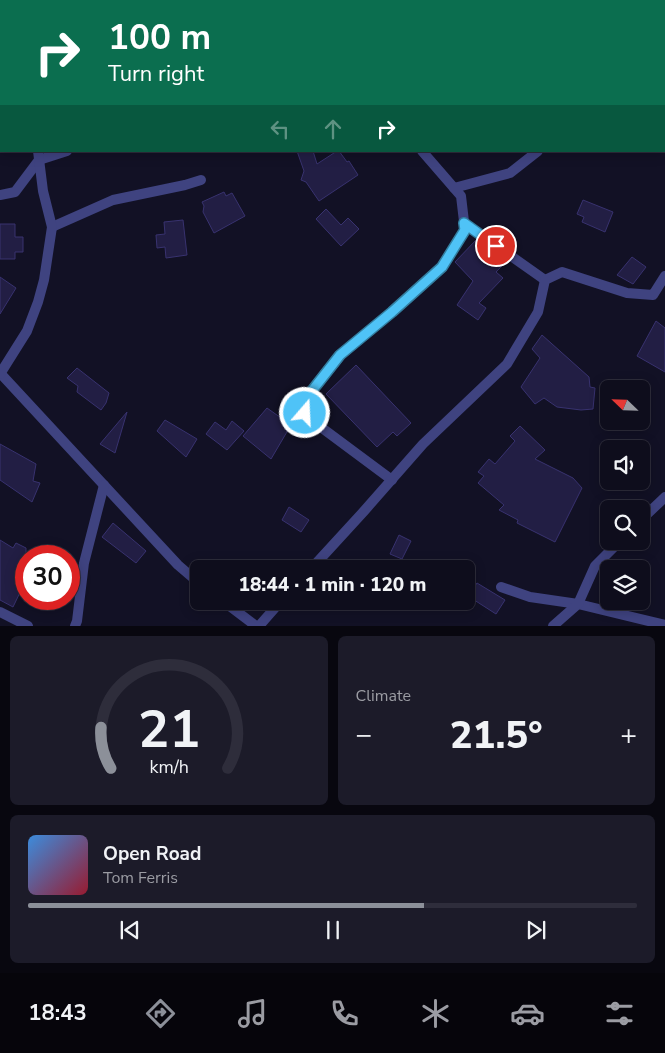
<!DOCTYPE html>
<html lang="en">
<head>
<meta charset="utf-8">
<style>
  body { margin:0; font-family:"Nunito Sans",sans-serif; background:#1c1b29; color:#f1f3f6; height:100vh; display:flex; flex-direction:column; font-size:19px; white-space:nowrap }
  * { box-sizing:border-box; margin:0 }
  p { font-size:16px; color:#9b9ca3 }
  .icon { flex:none; width:28px; height:28px; fill:none; stroke:currentColor; stroke-width:2; stroke-linecap:round; stroke-linejoin:round }
  .map { position:relative; height:626px; overflow:hidden }
  .sheet { display:flex; flex-direction:column; gap:10px; padding:10px; background:#08070f; flex:1 }
  .sheet>* { flex:none }
  .guide { position:absolute; left:0px; top:0px; width:665px; height:152px; box-shadow:0 2px 12px #0003,0 0 0 1px #2e2d3b; background:#0b6e4f; color:#fff; overflow:hidden }
  .needle { width:32px; rotate:293deg }
  .buttons { position:absolute; left:600px; top:380px; display:grid; gap:10px }
  .buttons a { display:grid; place-items:center; width:50px; height:50px; border-radius:8px; background:#0e0d1c; box-shadow:0 2px 12px #0003,0 0 0 1px #2e2d3b; font-size:25px }
  .speed { position:absolute; left:15px; top:545px; display:flex; gap:10px; font-size:25px; font-weight:700; text-align:center }
  .speed>* { display:grid; place-content:center; width:65px; height:65px; border-radius:50%; background:#0e0d1c; box-shadow:0 2px 12px #0003,0 0 0 1px #2e2d3b; line-height:1 }
  .speed .limit { border:8px solid #d22; background:#fff; color:#111 }
  .pin { position:absolute; display:grid; place-items:center; width:42px; height:42px; color:#fff; margin:-21px; border:2px solid #fff; border-radius:50%; box-shadow:0 1px 5px #0007 }
  .me { position:absolute; width:55px; margin:-28px; rotate:19deg; stroke-linejoin:round; filter:drop-shadow(0 0 4px #0008) }
  .turn { display:flex; align-items:center; gap:18px; height:105px; padding:0 25px; font-size:22px }
  .turn .icon { width:65px; height:65px; stroke-width:2.5 }
  .turn b { display:block; font-size:35px; line-height:42px }
  .lanes { display:flex; align-items:center; height:48px; padding:0 25px; background:#0003; justify-content:center; gap:25px; direction:ltr }
  .lanes .off { opacity:.35 }
  .big { font-size:38px; font-weight:800; line-height:1.1 }
  .sheet .tile { flex:1; display:flex; flex-direction:column; justify-content:center; gap:8px; min-width:0; padding:0 18px; border-radius:8px; background:#1c1b29 }
  .sheet .dial { align-items:center; gap:0 }
  .dial svg { height:130px; overflow:visible; fill:none; stroke:#2e2d3b; stroke-width:7; stroke-linecap:round; text-anchor:middle }
  .dial text { fill:#f1f3f6; stroke:none }
  .song { display:flex; align-items:center; gap:15px }
  .cover { width:60px; height:60px; border-radius:8px; background:linear-gradient(135deg,hsl(210 70% 55%),hsl(350 70% 35%)) }
  .played { height:5px; border-radius:2px; background:linear-gradient(90deg,#8c9099 65%,#2e2d3b 65%) }
  .keys { display:flex; justify-content:space-around; direction:ltr }
  .heat { display:flex; justify-content:space-between; align-items:center; font-size:28px; direction:ltr }
  .sheet .tiles { flex:1; display:grid; gap:10px; grid-template-columns:1fr 1fr }
  .tile:last-child { grid-column:span 2 }
  .trip { position:absolute; left:190px; top:560px; width:285px; height:50px; border-radius:8px; background:#0e0d1c; box-shadow:0 2px 12px #0003,0 0 0 1px #2e2d3b; font-weight:800; line-height:50px; text-align:center }
  .tabs { display:flex; height:80px; justify-content:space-around; align-items:center; background:#06050b; color:#9b9ca3 }
  .tabs .icon { width:35px; height:35px }
  .tabs .current { color:#8c9099 }
  .tabs b { font-size:22px; color:#f1f3f6 }
  .map>svg:first-child { display:block }
</style>
</head>
<body>
<div class="map">
<svg width="665" height="626" viewBox="0 0 665 626">
  <rect width="100%" height="100%" fill="#121125"/>
  <!-- building -->
  <g fill="#221e44" stroke="#38326f">
    <path d="M297 151H313L317 164 337 151H339L347 162 349 161 358 175 319 201 306 182 301 180 304 171Z"/>
    <path d="M224 192 226 196 232 193 245 216 214 233 203 212 204 206 202 202Z"/>
    <path d="M583 200 613 212 605 232 582 222 584 217 577 214Z"/>
    <path d="M326 209 341 225 348 218 359 229 341 246 316 219Z"/>
    <path d="M183 220 187 255 166 258 165 247 157 248 156 235 165 234 164 222Z"/>
    <path d="M0 224H15V237H23V252H15V259H0Z"/>
    <path d="M476 240 502 266 496 272 503 278 479 303 486 308 478 320 457 305 473 281 455 262Z"/>
    <path d="M632 257 646 267 633 284 617 275Z"/>
    <path d="M0 277 16 288 0 314Z"/>
    <path d="M656 321 665 328V372L637 356Z"/>
    <path d="M542 335 589 377 590 387 595 388 593 409 581 410 557 407 544 398 535 404 521 387 540 358 532 349Z"/>
    <path d="M356 365 411 423 397 436 393 432 377 447 326 394Z"/>
    <path d="M77 368 109 393 106 403 101 410 77 392 78 386 67 378Z"/>
    <path d="M267 408 291 425 271 459 243 436Z"/>
    <path d="M127 412 115 453 100 444Z"/>
    <path d="M165 420 197 439 186 457 157 431Z"/>
    <path d="M232 421 244 431 227 450 206 434 215 422 226 430Z"/>
    <path d="M520 426 545 450 535 459 573 478 582 488 555 542 517 523 518 520 499 510 504 505 478 483 484 476 478 472 489 459 495 464 515 441 510 436Z"/>
    <path d="M0 444 36 464 33 481 40 483 32 502 0 480Z"/>
    <path d="M289 507 309 520 301 532 282 520Z"/>
    <path d="M113 523 146 551 136 563 102 537Z"/>
    <path d="M399 535 411 541 402 559 390 554Z"/>
    <path d="M0 540 13 548 16 543 26 548V568L21 578 26 580 13 607 0 600Z"/>
    <path d="M477 583 505 600 496 614 468 596Z"/>
  </g>
  <g fill="none" stroke-linecap="round" stroke-linejoin="round">
    <!-- street -->
    <g stroke="#3f4380" stroke-width="10">
      <path d="M9 0V1"/>
      <path d="M309 0 310 1"/>
      <path d="M629 0 630 1"/>
      <path d="M534 1V0"/>
      <path d="M664 47 665 49"/>
      <path d="M454 188 510 173 538 151"/>
      <path d="M0 195 15 192 39 160 67 151"/>
      <path d="M464 223 545 280"/>
      <path d="M52 227 113 200 185 185 201 180"/>
      <path d="M0 373 178 565 199 583"/>
      <path d="M0 374 27 331 38 302 44 280 52 227 43 191 38 151"/>
      <path d="M392 480 318 425 305 413 311 392 341 355 392 312 442 267 465 230 461 196 422 151"/>
      <path d="M641 520 665 497"/>
      <path d="M311 569 365 510 423 444 507 364 538 312 545 280 562 272 627 293 653 295 665 276"/>
      <path d="M501 587 530 597 578 604 665 625"/>
      <path d="M223 601 256 626"/>
      <path d="M0 612 28 626"/>
      <path d="M75 626 77 621 84 563 104 485"/>
      <path d="M259 626 281 601"/>
      <path d="M553 626 578 604 595 566 620 541"/>
    </g>
  </g>
  <g fill="none" stroke-linecap="round" stroke-linejoin="round">
    <defs>
      <path id="route" d="M305 413 311 392 340 355 392 312 442 267 465 230 464 223 496 246"/>
    </defs>
    <!-- route casing -->
    <use href="#route" stroke="#337fa1" stroke-width="12"/>
    <!-- route -->
    <use href="#route" stroke="#4fc3f7" stroke-width="9"/>
  </g>
</svg>
<div class="buttons">
<a><svg class="needle" viewBox="-14 -14 28 28"><path d="M0-13l5 13h-10z" fill="#e53935"/><path d="M0 13l5-13h-10z" fill="#9b9ca3"/></svg></a>
<a><svg class="icon" aria-label="sound" viewBox="0 0 24 24"><path d="M4 9h4l5-4v14l-5-4H4zM17 9q2 3 0 6"/></svg></a>
<a><svg class="icon" aria-label="search" viewBox="0 0 24 24"><circle cx="10" cy="10" r="6"/><path d="M15 15l6 6"/></svg></a>
<a><svg class="icon" aria-label="layers" viewBox="0 0 24 24"><path d="M12 4l9 5-9 5-9-5zM3 14l9 5 9-5"/></svg></a>
</div>
<div class="speed"><div class="limit">30</div></div>
<div class="pin" style="left:496px;top:246px;background:#d93025"><svg class="icon" aria-label="arrive" viewBox="0 0 24 24"><path d="M6 21V4h12l-3 4 3 4H6"/></svg></div>
<svg class="me" style="left:305px;top:413px" viewBox="-20 -20 40 40"><circle r="17" fill="#4fc3f7" stroke="#fff" stroke-width="3"/><path d="M0-11L8 9 0 5-8 9z" fill="#fff"/></svg>
<div class="trip">18:44 · 1 min · 120 m</div>
<div class="guide">
<div class="turn"><svg class="icon" aria-label="right" viewBox="0 0 24 24"><path d="M7 20v-9h11M14 6l5 5-5 5"/></svg><div><b>100 m</b>Turn right</div></div>
<div class="lanes"><svg class="icon off" aria-label="left" viewBox="0 0 24 24"><path d="M17 20v-9H6M10 6l-5 5 5 5"/></svg><svg class="icon off" aria-label="ahead" viewBox="0 0 24 24"><path d="M12 20V5M6 11l6-6 6 6"/></svg><svg class="icon" aria-label="right" viewBox="0 0 24 24"><path d="M7 20v-9h11M14 6l5 5-5 5"/></svg></div>
</div>
</div>
<section class="sheet">
<div class="tiles">
<div class="tile dial"><svg viewBox="0 0 100 80">
<path d="M14 69A42 42 0 1 1 86 69"/>
<path d="M14 69A42 42 0 0 1 8 44" stroke="#8c9099"/>
<text x="50" y="56" font-size="32" font-weight="700">21</text>
<text x="50" y="72" font-size="11">km/h</text>
</svg></div>
<div class="tile"><p>Climate</p>
<div class="heat"><a>−</a><b class="big">21.5°</b><a>+</a></div>
</div>
<div class="tile">
<div class="song"><i class="cover"></i><div><b>Open Road</b><p>Tom Ferris</p></div></div>
<div class="played"></div>
<div class="keys"><svg class="icon" aria-label="previous" viewBox="0 0 24 24"><path d="M18 5L8 12l10 7zM5 5v14"/></svg><svg class="icon" aria-label="pause" viewBox="0 0 24 24"><path d="M8 5v14M16 5v14"/></svg><svg class="icon" aria-label="next" viewBox="0 0 24 24"><path d="M6 5l10 7-10 7zM19 5v14"/></svg></div>
</div>
</div>
</section>
<nav class="tabs">
<b>18:43</b>
<svg class="icon current" aria-label="directions" viewBox="0 0 24 24"><path d="M12 3l9 9-9 9-9-9zM9 14v-3h6M13 9l2 2-2 2"/></svg>
<svg class="icon" aria-label="music" viewBox="0 0 24 24"><path d="M9 18V5l10-2v13"/><circle cx="6" cy="18" r="3"/><circle cx="16" cy="16" r="3"/></svg>
<svg class="icon" aria-label="phone" viewBox="0 0 24 24"><path d="M5 4h4l2 5-3 2q2 4 5 5l2-3 5 2v4C11 20 4 13 5 4z"/></svg>
<svg class="icon" aria-label="climate" viewBox="0 0 24 24"><path d="M12 3v18M4 7l16 10M4 17L20 7"/></svg>
<svg class="icon" aria-label="car" viewBox="0 0 24 24"><path d="M5 17H2v-5l4-1 3-4h7l3 4 3 1v5h-3M9 17h6M6 11h13"/><circle cx="7" cy="17" r="2"/><circle cx="17" cy="17" r="2"/></svg>
<svg class="icon" aria-label="filters" viewBox="0 0 24 24"><path d="M4 7h16M4 17h16"/><circle cx="9" cy="7" r="2"/><circle cx="15" cy="17" r="2"/></svg>
</nav>
</body>
</html>
